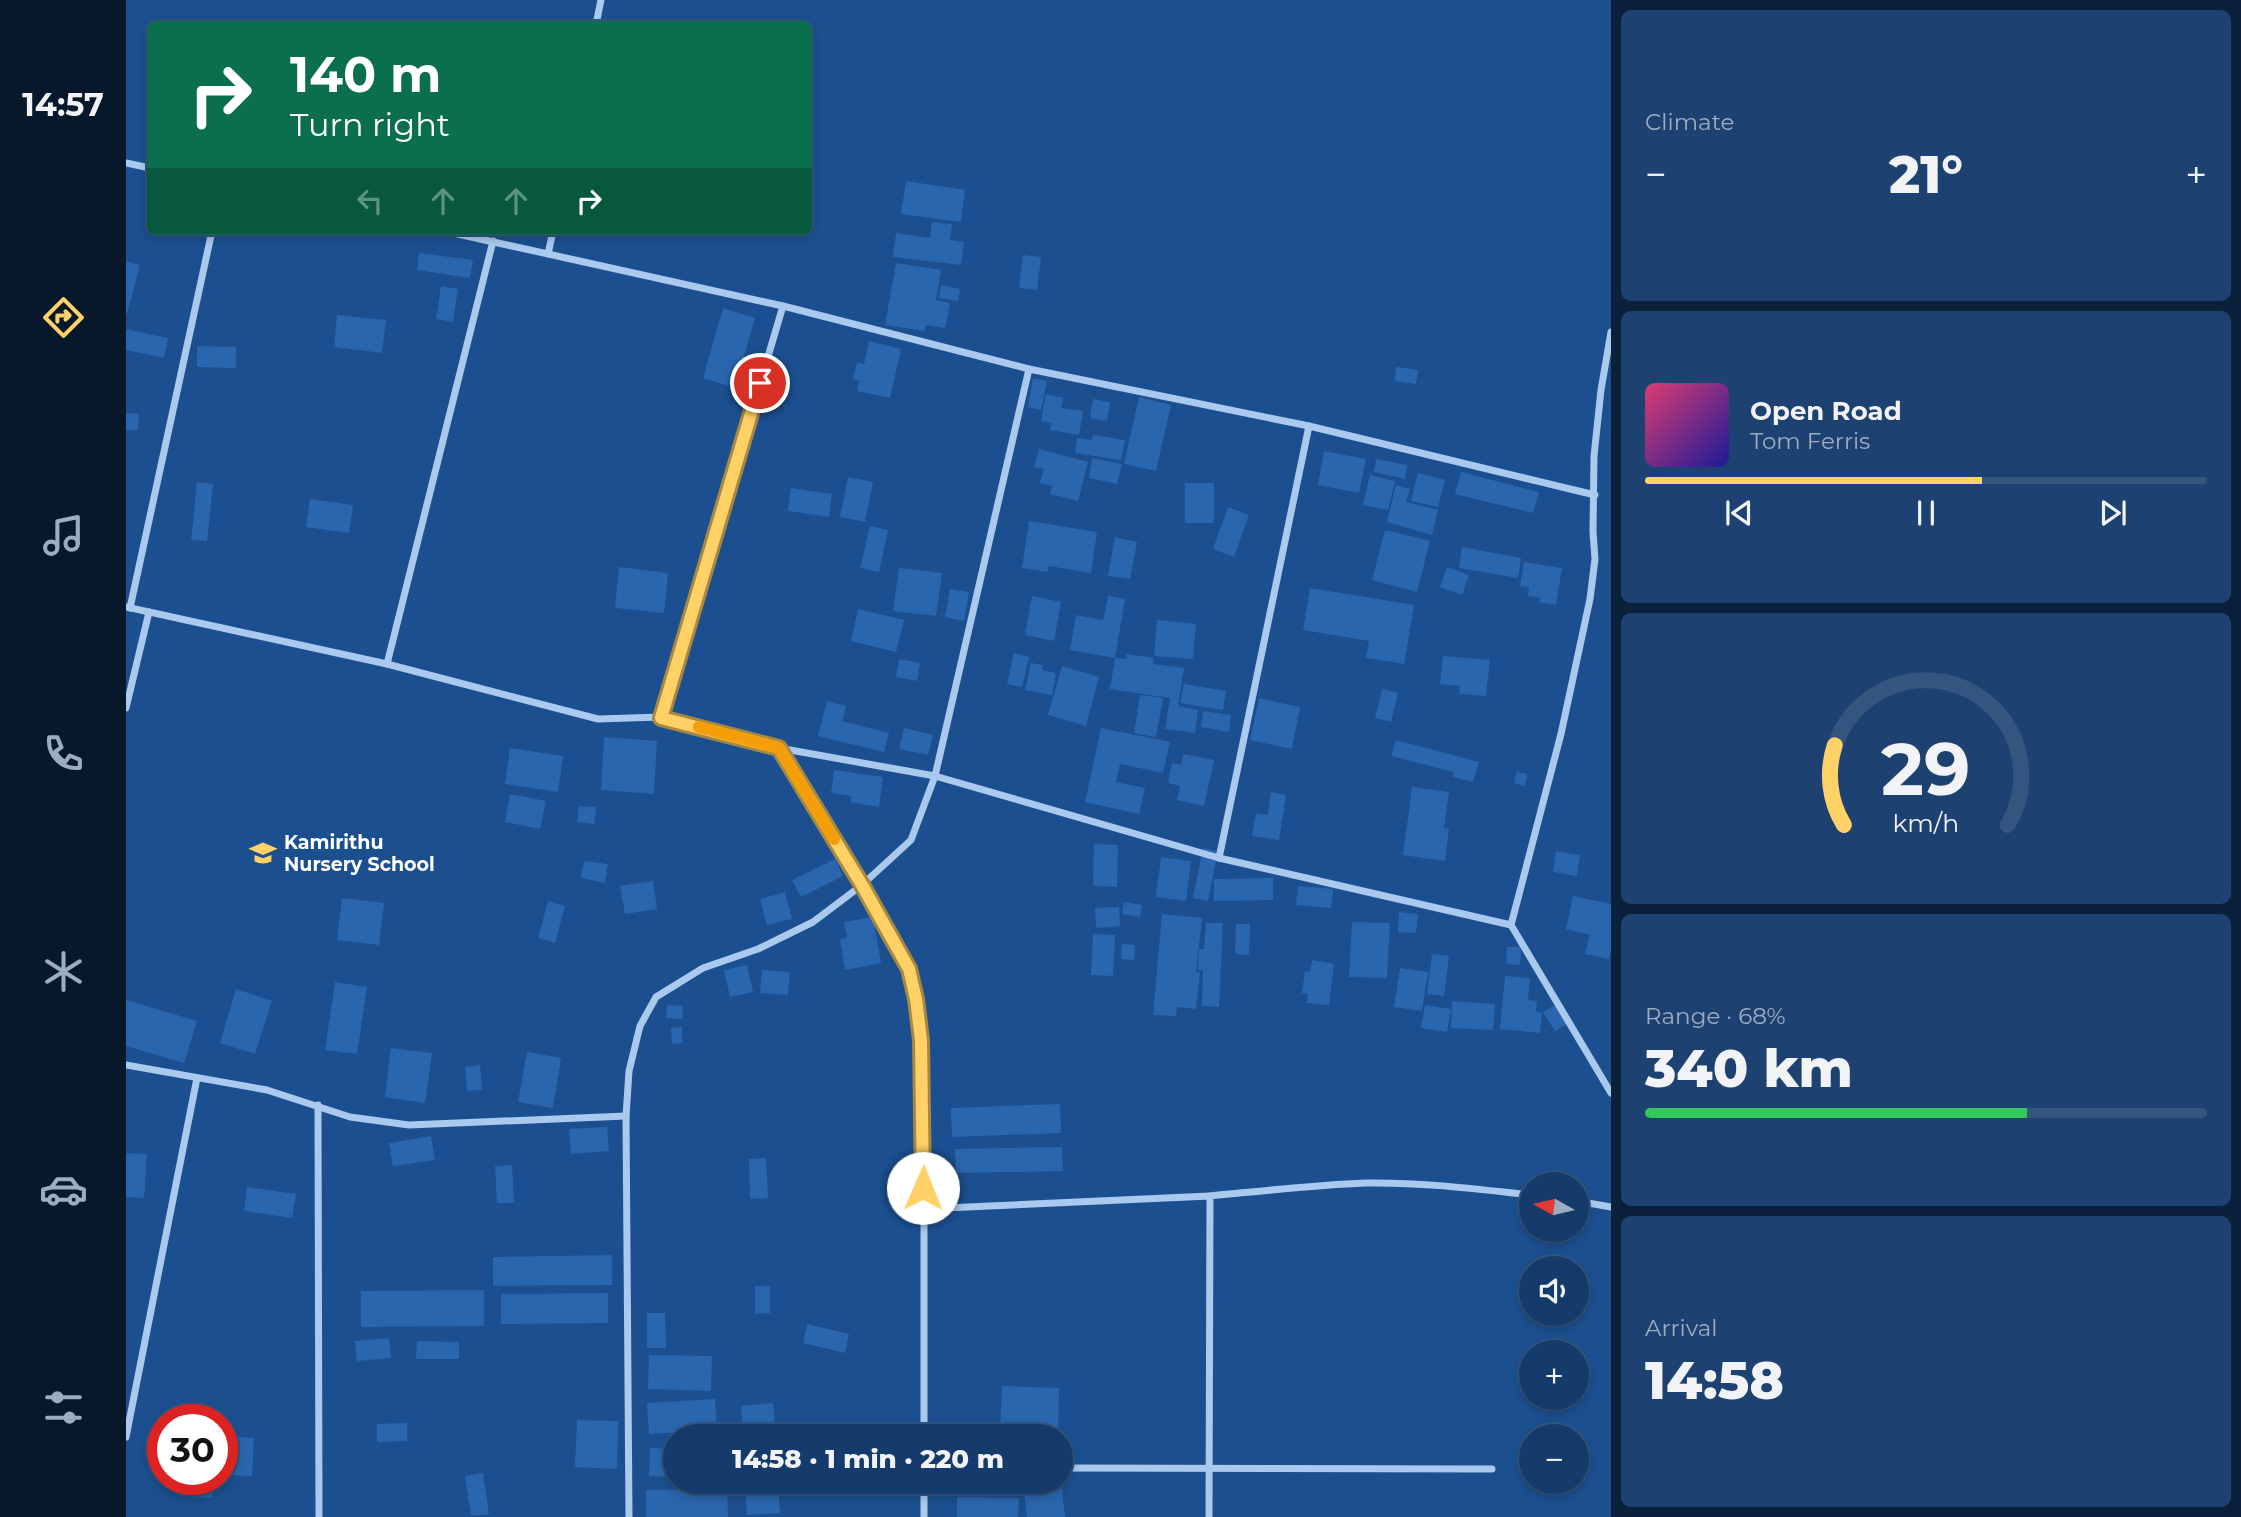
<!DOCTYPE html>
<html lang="en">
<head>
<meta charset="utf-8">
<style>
  body { margin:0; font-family:Montserrat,sans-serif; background:#1d4271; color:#f1f3f6; height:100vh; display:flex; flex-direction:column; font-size:26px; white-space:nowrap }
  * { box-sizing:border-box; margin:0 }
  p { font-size:23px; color:#9dadc1 }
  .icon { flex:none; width:38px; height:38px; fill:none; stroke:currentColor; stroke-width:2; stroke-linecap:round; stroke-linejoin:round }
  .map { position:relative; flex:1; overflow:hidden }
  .panel { display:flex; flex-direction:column; gap:10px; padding:10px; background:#0b203b; width:630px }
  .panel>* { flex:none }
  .hud { position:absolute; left:21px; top:21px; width:665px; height:214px; border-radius:10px; box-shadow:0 4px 10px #0003,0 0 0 2px #33557e; background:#0b6e4f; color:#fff; overflow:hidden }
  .needle { width:46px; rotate:278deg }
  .fabs { position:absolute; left:1393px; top:1172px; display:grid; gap:14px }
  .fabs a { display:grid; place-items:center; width:70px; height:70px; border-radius:50%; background:#143b6b; box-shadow:0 4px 10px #0003,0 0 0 2px #33557e; font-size:35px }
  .speed { position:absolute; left:21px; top:1404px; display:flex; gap:14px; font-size:35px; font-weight:700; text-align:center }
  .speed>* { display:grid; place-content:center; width:91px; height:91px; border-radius:50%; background:#143b6b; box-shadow:0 4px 10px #0003,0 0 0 2px #33557e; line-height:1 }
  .speed .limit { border:10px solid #d22; background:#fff; color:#111 }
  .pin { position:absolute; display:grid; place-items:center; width:60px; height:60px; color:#fff; margin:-30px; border:4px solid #fff; border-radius:50%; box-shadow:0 2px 7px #0007 }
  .me { position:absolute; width:77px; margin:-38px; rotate:1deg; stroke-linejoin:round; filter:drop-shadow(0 0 5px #0008) }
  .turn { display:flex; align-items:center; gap:24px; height:147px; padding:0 28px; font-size:32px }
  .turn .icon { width:91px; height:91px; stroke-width:2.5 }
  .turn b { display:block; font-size:49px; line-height:60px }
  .lanes { display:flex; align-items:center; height:66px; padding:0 28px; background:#0003; justify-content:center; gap:35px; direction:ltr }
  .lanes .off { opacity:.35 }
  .big { font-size:52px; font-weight:800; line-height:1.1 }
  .panel .tile { flex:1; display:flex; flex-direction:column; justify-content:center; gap:10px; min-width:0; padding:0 24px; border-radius:10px; background:#1d4271 }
  .panel .dial { align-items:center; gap:0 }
  .dial svg { height:182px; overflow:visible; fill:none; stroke:#33557e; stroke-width:7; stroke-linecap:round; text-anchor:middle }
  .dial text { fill:#f1f3f6; stroke:none }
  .song { display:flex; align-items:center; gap:21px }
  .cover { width:84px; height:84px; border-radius:10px; background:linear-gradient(135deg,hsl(340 70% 55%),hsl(240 70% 35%)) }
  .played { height:7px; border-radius:4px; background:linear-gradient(90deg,#ffd166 60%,#33557e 60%) }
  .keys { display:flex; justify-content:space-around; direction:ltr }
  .heat { display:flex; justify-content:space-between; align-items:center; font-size:38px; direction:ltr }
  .charge { height:10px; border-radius:5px; background:linear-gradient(90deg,#34c759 68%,#33557e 0) }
  .trip { position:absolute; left:537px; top:1424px; width:410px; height:70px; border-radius:35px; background:#143b6b; box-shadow:0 4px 10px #0003,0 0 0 2px #33557e; font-weight:800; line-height:70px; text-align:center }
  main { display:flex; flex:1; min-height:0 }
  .tabs { display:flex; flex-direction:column; width:126px; justify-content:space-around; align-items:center; background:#08182b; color:#9dadc1 }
  .tabs .icon { width:49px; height:49px }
  .tabs .on { color:#ffd166 }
  .tabs b { font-size:32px; color:#f1f3f6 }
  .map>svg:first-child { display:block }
</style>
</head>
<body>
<main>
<nav class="tabs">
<b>14:57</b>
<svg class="icon on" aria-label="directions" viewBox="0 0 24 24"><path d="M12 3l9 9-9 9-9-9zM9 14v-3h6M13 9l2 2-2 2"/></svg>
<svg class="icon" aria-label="music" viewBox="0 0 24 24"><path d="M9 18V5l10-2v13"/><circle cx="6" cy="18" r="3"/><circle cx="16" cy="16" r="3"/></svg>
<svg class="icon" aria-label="phone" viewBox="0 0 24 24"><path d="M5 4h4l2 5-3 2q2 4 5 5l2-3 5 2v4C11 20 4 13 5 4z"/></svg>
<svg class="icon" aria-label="climate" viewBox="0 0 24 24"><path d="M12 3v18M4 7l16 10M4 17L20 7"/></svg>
<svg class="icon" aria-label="car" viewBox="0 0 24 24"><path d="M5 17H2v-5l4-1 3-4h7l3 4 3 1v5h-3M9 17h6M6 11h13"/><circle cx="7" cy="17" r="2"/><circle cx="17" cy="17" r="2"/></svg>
<svg class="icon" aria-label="filters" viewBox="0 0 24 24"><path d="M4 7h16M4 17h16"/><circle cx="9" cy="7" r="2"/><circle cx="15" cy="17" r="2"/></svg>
</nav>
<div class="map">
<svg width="1485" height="1517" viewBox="0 0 1485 1517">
  <rect width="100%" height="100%" fill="#1b4f8f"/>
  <!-- building -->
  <g fill="#2a66ad">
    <path d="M780 181 839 190 835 222 775 214Z"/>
    <path d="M806 222 826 224 824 240 838 242 835 265 767 257 770 233 804 238Z"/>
    <path d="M293 253 347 260 344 278 291 270Z"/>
    <path d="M897 255 915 257 911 290 893 288Z"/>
    <path d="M0 261 14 265 1 314H0Z"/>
    <path d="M770 263 815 270 810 300 824 303 819 328 800 325 799 331 759 325Z"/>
    <path d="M815 285 834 289 832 301 813 298Z"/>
    <path d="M315 286 332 289 327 322 310 319Z"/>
    <path d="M597 308 629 318 609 388 577 378Z"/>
    <path d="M211 315 260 320 256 353 208 347Z"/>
    <path d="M0 329 42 338 38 358 0 350Z"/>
    <path d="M743 341 775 349 764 398 731 391 733 381 727 379 731 362 738 364Z"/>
    <path d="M71 346 110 347V368L71 367Z"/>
    <path d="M1270 367 1292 370 1290 384 1269 381Z"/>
    <path d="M907 378 921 381 915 410 902 407Z"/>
    <path d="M920 394 937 398 935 408 957 411 953 435 924 430 926 423 915 421Z"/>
    <path d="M1013 397 1045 405 1030 471 998 464Z"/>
    <path d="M967 399 984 402 981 421 964 418Z"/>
    <path d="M0 413 13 414 12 430H0Z"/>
    <path d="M967 435 999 440 995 460 949 453 951 438 966 440Z"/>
    <path d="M913 449 962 462 952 501 924 494 926 486 914 483 918 469 908 467Z"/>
    <path d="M1198 451 1240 459 1233 493 1192 485Z"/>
    <path d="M966 458 996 464 991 484 963 478Z"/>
    <path d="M1250 459 1281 465 1279 479 1248 472Z"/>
    <path d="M1335 472 1413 492 1407 513 1329 494Z"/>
    <path d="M1292 473 1319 480 1312 507 1285 501Z"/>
    <path d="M1244 475 1269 481 1262 510 1237 505Z"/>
    <path d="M722 477 747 482 739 522 714 517Z"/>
    <path d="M71 482 87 484 81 541 65 540Z"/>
    <rect x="1059" y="483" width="29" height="40"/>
    <path d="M1270 485 1284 489 1280 502 1312 510 1306 535 1261 522Z"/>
    <path d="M665 488 706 494 703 517 662 511Z"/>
    <path d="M184 499 227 505 223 533 180 527Z"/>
    <path d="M1102 507 1123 515 1108 557 1087 549Z"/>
    <path d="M903 521 971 532 965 573 923 566 921 572 896 568Z"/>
    <path d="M744 526 762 530 753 572 734 568Z"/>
    <path d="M1259 530 1304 541 1291 592 1246 580Z"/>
    <path d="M989 537 1011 542 1004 579 982 576Z"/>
    <path d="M1336 547 1395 558 1392 578 1333 568Z"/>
    <path d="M1398 562 1436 568 1430 605 1413 602 1414 597 1402 596 1403 587 1394 586Z"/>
    <path d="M493 567 542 573 538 613 489 608Z"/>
    <path d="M1321 567 1343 575 1336 595 1314 587Z"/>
    <path d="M773 568 816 573 810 616 767 611Z"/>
    <path d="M1184 588 1288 605 1278 664 1240 658 1243 641 1177 630Z"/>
    <path d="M824 589 843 592 838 621 819 617Z"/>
    <path d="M906 596 935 602 928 641 899 635Z"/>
    <path d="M982 596 999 599 989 658 1000 659 1001 654 1028 658 1027 664 1058 668 1052 706 1072 710 1069 733 1039 729 1044 698 984 689 989 658 944 650 950 615 977 620Z"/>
    <path d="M732 609 778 620 770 652 725 641Z"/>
    <path d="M1031 620 1070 624 1067 659 1028 656Z"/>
    <path d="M888 653 903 657 896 687 881 684Z"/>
    <path d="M1317 656 1364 660 1360 696 1333 694 1334 686 1314 684Z"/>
    <path d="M773 659 794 663 791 681 770 677Z"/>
    <path d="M905 663 917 665 916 670 930 673 926 695 899 690Z"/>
    <path d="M936 666 973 677 960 726 922 715Z"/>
    <path d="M1058 684 1100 691 1097 710 1054 703Z"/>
    <path d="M1256 689 1272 693 1265 722 1249 718Z"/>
    <path d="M1014 695 1037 698 1030 737 1008 733Z"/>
    <path d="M1133 698 1174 707 1166 749 1124 740Z"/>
    <path d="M701 701 720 706 716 721 763 733 758 752 692 736Z"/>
    <path d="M1077 711 1105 715 1103 732 1075 727Z"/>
    <path d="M778 728 807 735 802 755 773 749Z"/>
    <path d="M975 728 1044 742 1037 773 994 764 990 782 1019 788 1013 814 959 802Z"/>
    <path d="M478 737 531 741 528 794 475 790Z"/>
    <path d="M1270 740 1353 762 1347 782 1327 777 1328 772 1265 756Z"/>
    <path d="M384 748 437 756 432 792 379 784Z"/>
    <path d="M1057 754 1088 760 1078 806 1051 800 1054 786 1042 783 1046 763 1055 765Z"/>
    <path d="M708 770 757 777 753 807 724 802 725 796 705 793Z"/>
    <path d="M1391 772 1401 774 1399 786 1388 783Z"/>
    <path d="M1286 787 1323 792 1318 828 1323 829 1319 861 1277 855Z"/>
    <path d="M1145 792 1160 795 1153 840 1126 836 1130 813 1142 815Z"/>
    <path d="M384 794 420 801 414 829 379 822Z"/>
    <path d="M453 806 470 807 468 824 451 822Z"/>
    <path d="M968 844 992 845 991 887 967 886Z"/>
    <path d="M1077 848 1092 851 1082 901 1067 898Z"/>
    <path d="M1430 851 1454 855 1451 876 1427 872Z"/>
    <path d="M1035 857 1065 861 1060 901 1030 897Z"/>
    <path d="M709 859 717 876 675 897 666 880Z"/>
    <path d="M458 861 482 864 479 883 455 878Z"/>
    <path d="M1147 878V900L1088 901V879Z"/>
    <path d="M527 881 531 909 499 914 494 886Z"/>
    <path d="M1172 886 1207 889 1205 908 1170 905Z"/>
    <path d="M659 892 666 919 641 925 634 899Z"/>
    <path d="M1447 896 1485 904V950L1483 959 1459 954 1464 935 1440 929Z"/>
    <path d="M216 898 258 903 253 945 211 940Z"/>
    <path d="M422 901 439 906 429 943 412 938Z"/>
    <path d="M998 902 1016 905 1014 917 996 914Z"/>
    <path d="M993 907 994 926 970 928 969 908Z"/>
    <path d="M1273 912 1292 914 1290 933 1272 932Z"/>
    <path d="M1036 914 1076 918 1070 972H1074L1070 1009 1051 1007 1050 1016 1027 1015Z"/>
    <path d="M747 917 755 963 719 970 714 939 721 938 718 922Z"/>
    <path d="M1226 922 1264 923 1261 978 1223 977Z"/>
    <path d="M1080 923H1097L1093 1007 1076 1006 1077 970H1072L1073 949H1078Z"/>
    <path d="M1110 924H1124L1123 955 1109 954Z"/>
    <path d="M967 934 989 935 987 976 965 975Z"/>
    <path d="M996 944 1009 945 1008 960 995 959Z"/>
    <path d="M1381 947H1395L1394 965 1380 964Z"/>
    <path d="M1306 954 1323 956 1318 996 1301 994Z"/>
    <path d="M1186 960 1208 964 1203 1005 1181 1003 1182 994 1176 993 1179 971 1184 972Z"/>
    <path d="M621 965 627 992 604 997 598 970Z"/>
    <path d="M1274 968 1302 972 1296 1011 1268 1007Z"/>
    <path d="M636 970 664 972 662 995 634 993Z"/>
    <path d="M1379 976 1404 978 1402 1000 1411 1001 1410 1012 1416 1013 1414 1033 1374 1029Z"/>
    <path d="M209 982 241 987 231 1054 199 1050Z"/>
    <path d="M110 989 146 1001 129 1054 94 1043Z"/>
    <path d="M0 1000 71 1021 58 1063 0 1046Z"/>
    <path d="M1326 1001 1369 1004 1367 1030 1325 1028Z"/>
    <path d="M541 1005 557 1006 556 1019 540 1018Z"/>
    <path d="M1299 1005 1325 1009 1321 1032 1295 1028Z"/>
    <path d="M1429 1005 1441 1024 1429 1031 1417 1012Z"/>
    <path d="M556 1027V1043L546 1044 545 1028Z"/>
    <path d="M265 1048 306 1053 299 1103 259 1097Z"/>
    <path d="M401 1052 435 1058 427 1108 392 1102Z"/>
    <path d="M354 1065 356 1090 341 1091 339 1067Z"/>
    <path d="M934 1104 935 1133 826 1137 825 1108Z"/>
    <path d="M481 1127 483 1151 445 1154 443 1129Z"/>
    <path d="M305 1136 309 1160 267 1166 263 1143Z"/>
    <path d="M936 1147 937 1171 830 1173 829 1149Z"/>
    <path d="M0 1153 21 1154 18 1198 0 1197Z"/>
    <path d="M640 1158 642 1198 624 1199 623 1159Z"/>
    <path d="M386 1165 388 1203H371L369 1166Z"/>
    <path d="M121 1187 170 1194 166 1218 118 1211Z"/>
    <path d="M486 1255V1285L367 1286V1257Z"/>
    <path d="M629 1286H644V1313L629 1314Z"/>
    <path d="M358 1290V1326L235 1327V1291Z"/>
    <path d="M482 1293V1323L375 1324V1294Z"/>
    <path d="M521 1313H539L540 1348H521Z"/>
    <path d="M681 1324 723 1334 719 1353 677 1343Z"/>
    <path d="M263 1338 265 1358 231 1361 229 1341Z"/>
    <path d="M291 1341 333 1342V1359H290Z"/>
    <path d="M523 1355 586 1356 585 1391 522 1389Z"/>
    <path d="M876 1386 933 1388 932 1437H874Z"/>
    <path d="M589 1399 591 1430 523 1434 521 1403Z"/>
    <path d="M647 1403 650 1437H617L615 1406Z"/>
    <path d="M451 1420 492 1421 491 1469 449 1467Z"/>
    <path d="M281 1423V1441L251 1442V1424Z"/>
    <path d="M96 1436 128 1438 126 1476 96 1475Z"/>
    <path d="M524 1448 550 1449V1477L523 1476Z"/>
    <path d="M357 1473 363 1514 345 1516 339 1476Z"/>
    <path d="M67 1479H87L86 1498 66 1497Z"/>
    <path d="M619 1482H652L654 1513 621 1515Z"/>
    <path d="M601 1489 602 1517H520V1490Z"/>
    <path d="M936 1489 939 1517H901L898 1492Z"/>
    <path d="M831 1497 893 1498 892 1517H831Z"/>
  </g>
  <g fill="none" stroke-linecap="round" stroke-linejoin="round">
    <!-- minor -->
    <g stroke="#a9c9ee" stroke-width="7">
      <path d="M470 24 475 0"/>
      <path d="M0 163 24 168"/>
      <path d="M318 231 657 306 903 369 1183 426 1469 495"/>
      <path d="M422 254 427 231"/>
      <path d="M1485 332 1475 390 1468 456 1467 532 1469 559 1464 599 1435 734 1385 925 1485 1093"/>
      <path d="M0 607 261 664 472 719 535 717 653 748 809 776 1093 858 1385 925"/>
      <path d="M4 608 86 231"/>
      <path d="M261 664 367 241"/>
      <path d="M0 708 23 612"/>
      <path d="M535 717 657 306"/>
      <path d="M653 748 736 885 783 969 790 999 795 1040 798 1145V1437"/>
      <path d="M1093 858 1183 426"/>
      <path d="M0 1065 141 1090 224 1117 283 1125 500 1116"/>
      <path d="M192 1105 193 1517"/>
      <path d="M1451 1201 1485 1207"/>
      <path d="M796 1209 1084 1196"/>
      <path d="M0 1437 71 1078"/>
      <path d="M934 1468 1366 1469"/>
      <path d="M503 1517 500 1116 503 1071 514 1026 530 997 577 968 632 949 687 922 736 885 785 840 809 776 903 369"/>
      <path d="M798 1517V1482"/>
      <path d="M1083 1517 1084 1196C1136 1191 1188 1185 1239 1183 1295 1182 1350 1189 1405 1195"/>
    </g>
  </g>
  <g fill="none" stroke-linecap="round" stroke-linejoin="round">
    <defs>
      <path id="route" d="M634 383 535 718 653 748 736 885 783 969 790 999 795 1040 797 1188"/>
    </defs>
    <!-- route casing -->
    <use href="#route" stroke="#a68842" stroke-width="18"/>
    <!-- route -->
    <use href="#route" stroke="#ffd166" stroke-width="12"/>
    <!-- slow -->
    <path stroke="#f59e0b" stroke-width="12" d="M573 727 653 748 708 839"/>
  </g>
  <!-- icons -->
  <defs>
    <symbol id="school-bare" viewBox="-9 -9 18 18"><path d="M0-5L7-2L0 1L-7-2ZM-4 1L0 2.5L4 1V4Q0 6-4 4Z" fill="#ffd166" stroke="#1b4f8f" stroke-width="2.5" paint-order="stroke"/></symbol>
  </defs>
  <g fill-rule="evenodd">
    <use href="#school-bare" x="118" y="834" width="38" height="38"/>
  </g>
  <g text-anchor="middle" stroke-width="7" stroke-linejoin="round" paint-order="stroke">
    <!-- poi labels -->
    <g font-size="19" font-weight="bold" fill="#fff" stroke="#1b4f8f" text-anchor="start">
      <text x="158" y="849">Kamirithu<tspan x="158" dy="22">Nursery School</tspan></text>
    </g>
  </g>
</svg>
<div class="fabs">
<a><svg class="needle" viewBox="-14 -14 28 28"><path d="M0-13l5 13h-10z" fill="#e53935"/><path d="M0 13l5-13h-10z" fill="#9dadc1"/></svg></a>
<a><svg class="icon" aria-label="sound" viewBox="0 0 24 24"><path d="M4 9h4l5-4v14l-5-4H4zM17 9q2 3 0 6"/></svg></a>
<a>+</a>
<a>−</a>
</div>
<div class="speed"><div class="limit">30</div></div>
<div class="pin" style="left:634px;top:383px;background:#d93025"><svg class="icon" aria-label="arrive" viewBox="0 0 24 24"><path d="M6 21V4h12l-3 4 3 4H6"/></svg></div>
<svg class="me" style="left:797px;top:1188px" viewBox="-20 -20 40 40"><circle r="19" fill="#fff"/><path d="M0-13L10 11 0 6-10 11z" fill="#ffd166"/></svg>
<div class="trip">14:58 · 1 min · 220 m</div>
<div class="hud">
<div class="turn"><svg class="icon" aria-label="right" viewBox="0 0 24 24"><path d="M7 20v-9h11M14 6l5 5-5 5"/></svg><div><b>140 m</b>Turn right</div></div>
<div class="lanes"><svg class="icon off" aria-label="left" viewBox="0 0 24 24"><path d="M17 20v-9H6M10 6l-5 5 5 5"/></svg><svg class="icon off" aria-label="ahead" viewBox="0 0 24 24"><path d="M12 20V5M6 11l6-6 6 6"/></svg><svg class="icon off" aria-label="ahead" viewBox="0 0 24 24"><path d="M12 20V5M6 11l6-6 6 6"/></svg><svg class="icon" aria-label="right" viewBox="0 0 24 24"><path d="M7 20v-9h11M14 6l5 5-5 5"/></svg></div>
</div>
</div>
<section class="panel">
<div class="tile"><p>Climate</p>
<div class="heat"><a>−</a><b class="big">21°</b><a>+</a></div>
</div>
<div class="tile">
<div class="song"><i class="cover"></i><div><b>Open Road</b><p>Tom Ferris</p></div></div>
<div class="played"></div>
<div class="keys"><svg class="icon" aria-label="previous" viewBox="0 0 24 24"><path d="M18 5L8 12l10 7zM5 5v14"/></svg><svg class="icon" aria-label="pause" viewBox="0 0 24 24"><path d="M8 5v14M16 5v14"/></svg><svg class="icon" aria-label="next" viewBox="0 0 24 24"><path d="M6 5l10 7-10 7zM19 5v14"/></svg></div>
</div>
<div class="tile dial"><svg viewBox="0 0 100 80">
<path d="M14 69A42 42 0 1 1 86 69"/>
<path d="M14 69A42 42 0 0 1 10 34" stroke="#ffd166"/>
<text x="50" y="56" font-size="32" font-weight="700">29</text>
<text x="50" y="72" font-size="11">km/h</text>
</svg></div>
<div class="tile"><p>Range · 68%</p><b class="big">340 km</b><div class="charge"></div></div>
<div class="tile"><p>Arrival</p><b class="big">14:58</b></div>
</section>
</main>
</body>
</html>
